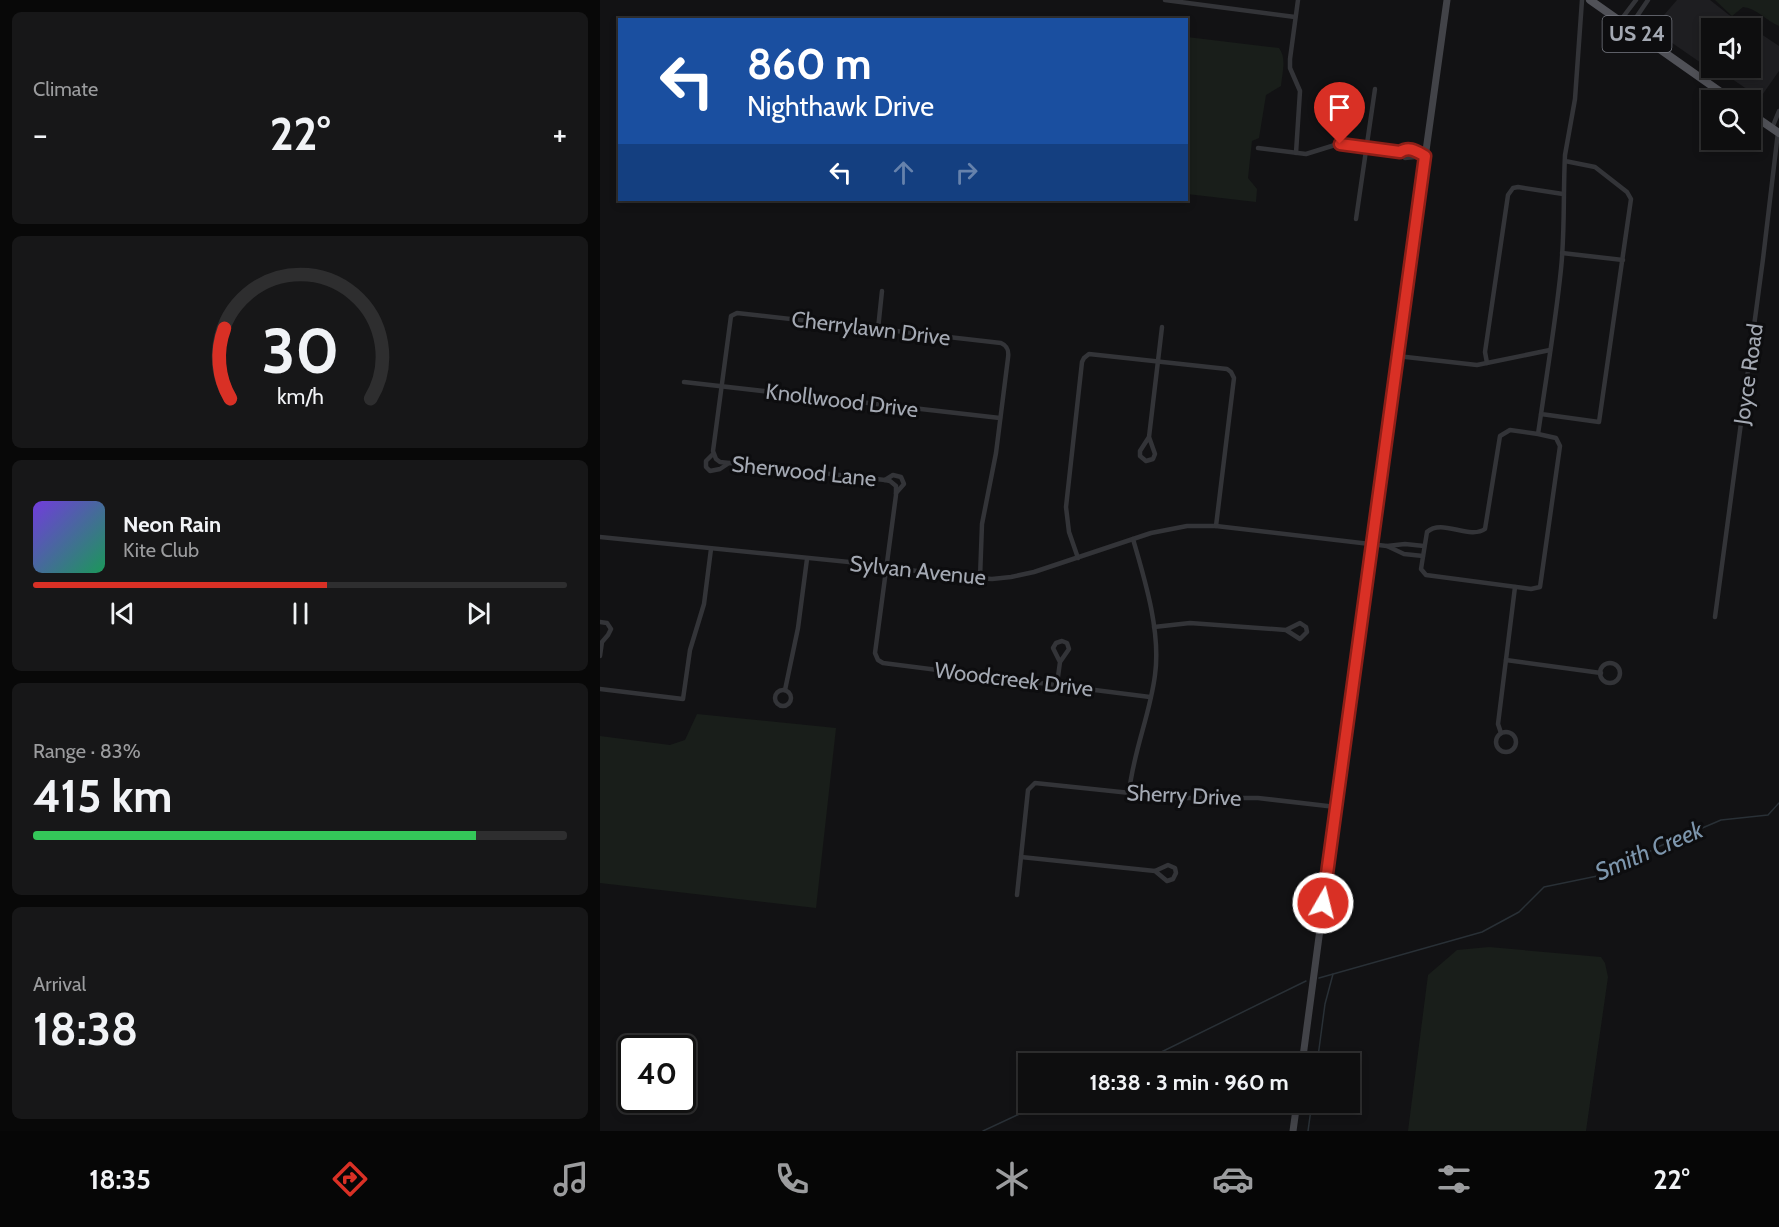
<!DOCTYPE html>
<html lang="en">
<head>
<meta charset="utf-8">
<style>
  body { margin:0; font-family:Cabin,sans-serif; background:#171718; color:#f1f3f6; height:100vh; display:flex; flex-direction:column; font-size:22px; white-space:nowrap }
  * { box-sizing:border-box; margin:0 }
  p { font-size:20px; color:#9b9c9e }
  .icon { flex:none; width:33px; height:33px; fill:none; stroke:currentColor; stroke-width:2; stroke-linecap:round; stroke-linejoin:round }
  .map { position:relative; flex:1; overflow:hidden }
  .details { display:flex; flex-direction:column; gap:12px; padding:12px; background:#080808; width:600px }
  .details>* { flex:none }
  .guide { position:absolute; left:18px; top:18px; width:570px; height:183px; border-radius:0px; box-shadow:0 3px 9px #0003,0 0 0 2px #2e2e2f; background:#1a4fa0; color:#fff; overflow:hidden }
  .buttons { position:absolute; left:1101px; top:18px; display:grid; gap:12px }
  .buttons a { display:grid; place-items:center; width:60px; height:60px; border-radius:0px; background:#0e0e0f; box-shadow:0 3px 9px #0003,0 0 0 2px #2e2e2f; font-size:30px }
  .speed { position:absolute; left:18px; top:1035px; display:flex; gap:12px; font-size:30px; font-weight:700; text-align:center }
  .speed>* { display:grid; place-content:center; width:78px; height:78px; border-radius:50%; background:#0e0e0f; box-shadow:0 3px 9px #0003,0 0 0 2px #2e2e2f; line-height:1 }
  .speed .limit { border:3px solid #111; border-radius:9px; background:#fff; color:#111 }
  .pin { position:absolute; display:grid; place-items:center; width:51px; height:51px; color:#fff; margin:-62px -26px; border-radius:50% 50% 50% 0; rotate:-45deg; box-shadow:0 0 6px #0007 }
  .pin .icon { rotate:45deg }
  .me { position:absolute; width:66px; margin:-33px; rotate:8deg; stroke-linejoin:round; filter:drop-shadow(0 0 4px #0008) }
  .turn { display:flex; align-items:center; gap:21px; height:126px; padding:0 30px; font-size:27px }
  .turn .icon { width:78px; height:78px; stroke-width:2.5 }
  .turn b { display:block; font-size:42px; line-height:51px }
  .lanes { display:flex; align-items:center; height:57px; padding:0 30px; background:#0003; justify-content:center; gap:30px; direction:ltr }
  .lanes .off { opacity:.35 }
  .big { font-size:45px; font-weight:800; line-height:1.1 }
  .details .widget { flex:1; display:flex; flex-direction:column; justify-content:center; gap:9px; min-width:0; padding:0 21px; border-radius:9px; background:#171718 }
  .details .dial { align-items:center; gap:0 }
  .dial svg { height:156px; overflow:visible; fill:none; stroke:#2e2e2f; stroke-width:7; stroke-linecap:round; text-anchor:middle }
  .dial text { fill:#f1f3f6; stroke:none }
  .song { display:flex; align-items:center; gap:18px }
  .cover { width:72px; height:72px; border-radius:9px; background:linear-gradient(135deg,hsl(260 70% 55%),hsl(150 70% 35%)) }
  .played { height:6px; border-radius:3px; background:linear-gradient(90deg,#d93025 55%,#2e2e2f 55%) }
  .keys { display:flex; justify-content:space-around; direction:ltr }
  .heat { display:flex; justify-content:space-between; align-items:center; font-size:33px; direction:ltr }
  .charge { height:9px; border-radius:4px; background:linear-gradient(90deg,#34c759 83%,#2e2e2f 0) }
  .trip { position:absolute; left:418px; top:1053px; width:342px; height:60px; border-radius:0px; background:#0e0e0f; box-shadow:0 3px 9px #0003,0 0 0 2px #2e2e2f; font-weight:800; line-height:60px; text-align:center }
  .dock { display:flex; height:96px; justify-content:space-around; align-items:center; background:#060606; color:#9b9c9e }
  .dock .icon { width:42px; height:42px }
  .dock .active { color:#d93025 }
  .dock b { font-size:27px; color:#f1f3f6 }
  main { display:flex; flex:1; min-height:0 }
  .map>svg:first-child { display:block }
</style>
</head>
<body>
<main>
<section class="details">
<div class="widget"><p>Climate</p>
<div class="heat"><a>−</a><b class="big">22°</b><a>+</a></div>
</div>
<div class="widget dial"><svg viewBox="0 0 100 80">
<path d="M14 69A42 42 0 1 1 86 69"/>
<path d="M14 69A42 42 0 0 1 11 33" stroke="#d93025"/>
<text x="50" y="56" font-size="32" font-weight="700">30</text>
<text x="50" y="72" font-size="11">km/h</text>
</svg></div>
<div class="widget">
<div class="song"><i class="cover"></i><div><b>Neon Rain</b><p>Kite Club</p></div></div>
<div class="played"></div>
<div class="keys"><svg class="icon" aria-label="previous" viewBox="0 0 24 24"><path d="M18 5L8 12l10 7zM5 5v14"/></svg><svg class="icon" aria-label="pause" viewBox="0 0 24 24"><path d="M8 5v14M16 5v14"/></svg><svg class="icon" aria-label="next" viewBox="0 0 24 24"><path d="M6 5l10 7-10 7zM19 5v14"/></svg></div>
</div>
<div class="widget"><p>Range · 83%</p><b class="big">415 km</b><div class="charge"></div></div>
<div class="widget"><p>Arrival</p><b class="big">18:38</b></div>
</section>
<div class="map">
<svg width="1179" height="1131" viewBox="0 0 1179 1131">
  <rect width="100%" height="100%" fill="#121214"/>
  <!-- built -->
  <path fill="#1e1e21" d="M1077 0H1110L1129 15 1146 24 1179 46V71L1160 98 1116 68H1150V28H1112L1111 65 1107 61 1104 65 1052 29Z"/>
  <!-- green -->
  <g fill="#191e1a">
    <path d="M1115 0H1179V26C1166 21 1157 8 1143 7L1132 16Z"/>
    <path d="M587 37 679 48C687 58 682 74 681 86L666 95 659 138 652 141 648 178 657 189 656 202 587 194Z"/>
    <path d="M97 714 236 728 216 908 0 883V736L70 745 85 740Z"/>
    <path d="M889 947 1001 957 1005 963 1008 977 986 1131H808L828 975 857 950Z"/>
  </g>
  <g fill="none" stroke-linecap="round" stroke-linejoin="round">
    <!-- stream -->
    <g stroke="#293036" stroke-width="1.5">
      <path d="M719 978 882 932 919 912 944 887 1007 874 1060 846 1121 820 1168 815 1179 803"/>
      <path d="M535 1064 545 1060 706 981"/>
      <path d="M717 1064 725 1004 733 974"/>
      <path d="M383 1131 445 1102"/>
      <path d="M708 1131 712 1102"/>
    </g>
    <!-- street -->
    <g stroke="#333438" stroke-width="4.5">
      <path d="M565 0 695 17"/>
      <path d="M1020 21 1036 0"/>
      <path d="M1029 28 1048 0"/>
      <path d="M1172 128 1179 111"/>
      <path d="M658 148 706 154 735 145 745 144 800 152C809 145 816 151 825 156"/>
      <path d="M800 152 805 158 824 156"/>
      <path d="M696 153 700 91 690 68V59L698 0"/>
      <path d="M965 161 995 167 1027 192 1031 199 999 422 941 414C948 366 956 318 961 269 965 231 963 193 965 155L975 99 982 0"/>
      <path d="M756 219 775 89"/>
      <path d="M962 253 1023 260"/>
      <path d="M278 329 282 291"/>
      <path d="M797 356 877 365 950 350"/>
      <path d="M887 363 885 352 908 195 913 188 918 187 963 194"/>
      <path d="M84 382 400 418"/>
      <path d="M938 434 956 438 960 446 940 587 931 589 826 575 821 569 827 532C842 518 869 540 885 529L900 436 910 430 938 434 941 414"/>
      <path d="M549 437 540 451V456L546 461 553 459 555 454 549 437 562 327"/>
      <path d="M113 454 106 461V467L110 471 120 469 129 463"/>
      <path d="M285 480 293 475 301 477 304 484 296 493"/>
      <path d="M0 537 249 562 362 577 392 579 411 577 434 572 551 533 587 526H616L787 546 805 544 824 546"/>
      <path d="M787 546 804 554 823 556"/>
      <path d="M478 558 469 532 466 507 482 362 484 358 489 354 627 369 631 372 634 378 616 526"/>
      <path d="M380 578 382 524 396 453 408 358C409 351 408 346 401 343L137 313 131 316 113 451 116 459 120 462 285 480 290 481 296 486V495L275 653 278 660 283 663 550 697"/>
      <path d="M1115 617 1163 259 1178 132"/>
      <path d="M0 622 7 623 11 629 8 635 2 642 0 656"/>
      <path d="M554 627 590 623 686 630 700 639 707 632 706 627 700 623 686 630"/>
      <path d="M906 660 1001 673"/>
      <circle cx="1010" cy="673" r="10"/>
      <path d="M457 684 460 662 453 648 456 643 462 641 467 643 469 649 460 662"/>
      <path d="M0 689 83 699 90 650 104 604 111 549"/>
      <circle cx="183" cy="698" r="8"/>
      <path d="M185 690 198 628 207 559"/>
      <circle cx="906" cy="742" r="10"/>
      <path d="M901 733 898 724 915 587"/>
      <path d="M529 793C533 752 550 715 555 675 561 632 545 580 533 539"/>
      <path d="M421 857 555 871 568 865 575 868 576 873 573 879 567 881 555 871"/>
      <path d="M417 895 428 790 435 783 578 798H658L736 807"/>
    </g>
    <!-- secondary -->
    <g stroke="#424348" stroke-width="7">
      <path d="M702 1064 779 488 847 0"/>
      <path d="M693 1131 697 1102"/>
    </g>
    <!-- primary -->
    <g stroke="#505157" stroke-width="8">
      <path d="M990 0 1132 100"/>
      <path d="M1150 113 1179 133"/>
    </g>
  </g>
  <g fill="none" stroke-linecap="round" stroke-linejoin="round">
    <defs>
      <path id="route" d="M723 903 825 156C816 151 809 146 800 152L740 144"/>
    </defs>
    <!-- route casing -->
    <use href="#route" stroke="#8d1f18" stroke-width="15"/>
    <!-- route -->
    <use href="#route" stroke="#d93025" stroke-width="10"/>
  </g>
  <g text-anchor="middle" stroke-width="6" stroke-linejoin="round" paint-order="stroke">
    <!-- shield labels -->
    <rect fill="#0d0d0f" stroke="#777a82" stroke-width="1.5" x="1002.5" y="16" width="69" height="36" rx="4.5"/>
    <g font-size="21" font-weight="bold" fill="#a4a9b3">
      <text x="1037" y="41">US 24</text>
    </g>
    <!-- street labels -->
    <g font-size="22" fill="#a4a9b3" stroke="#0d0d0f">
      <text transform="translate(271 328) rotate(7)" y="8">Cherrylawn Drive</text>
      <text transform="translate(1148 374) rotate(-82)" y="8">Joyce Road</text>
      <text transform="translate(242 400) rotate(7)" y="8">Knollwood Drive</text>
      <text transform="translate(204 471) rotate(6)" y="8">Sherwood Lane</text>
      <text transform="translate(318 570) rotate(6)" y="8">Sylvan Avenue</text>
      <text transform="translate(414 679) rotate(7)" y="8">Woodcreek Drive</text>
      <text transform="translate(584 795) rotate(3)" y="8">Sherry Drive</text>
    </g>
    <!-- water labels -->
    <g font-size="24" font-style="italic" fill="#7d96ad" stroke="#0d0d0f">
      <text transform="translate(1049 851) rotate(-23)" y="8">Smith Creek</text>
    </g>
  </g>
</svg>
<div class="buttons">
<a><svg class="icon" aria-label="sound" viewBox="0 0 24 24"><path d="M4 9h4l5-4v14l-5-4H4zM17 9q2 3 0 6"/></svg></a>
<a><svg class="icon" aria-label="search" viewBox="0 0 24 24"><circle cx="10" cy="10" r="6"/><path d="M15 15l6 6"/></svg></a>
</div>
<div class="speed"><div class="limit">40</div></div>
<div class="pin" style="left:740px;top:144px;background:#d93025"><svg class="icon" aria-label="arrive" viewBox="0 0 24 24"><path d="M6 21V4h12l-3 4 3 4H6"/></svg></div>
<svg class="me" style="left:723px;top:903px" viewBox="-20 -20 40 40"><circle r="17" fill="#d93025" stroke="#fff" stroke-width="3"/><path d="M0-11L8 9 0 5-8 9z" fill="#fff"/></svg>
<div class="trip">18:38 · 3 min · 960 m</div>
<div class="guide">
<div class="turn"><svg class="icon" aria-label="left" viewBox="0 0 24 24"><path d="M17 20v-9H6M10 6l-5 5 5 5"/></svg><div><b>860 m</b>Nighthawk Drive</div></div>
<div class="lanes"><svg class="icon" aria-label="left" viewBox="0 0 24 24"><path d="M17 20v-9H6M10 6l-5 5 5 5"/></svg><svg class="icon off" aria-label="ahead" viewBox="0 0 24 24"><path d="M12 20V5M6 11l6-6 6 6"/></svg><svg class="icon off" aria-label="right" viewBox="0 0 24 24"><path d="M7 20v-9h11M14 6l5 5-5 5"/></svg></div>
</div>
</div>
</main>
<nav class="dock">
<b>18:35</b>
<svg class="icon active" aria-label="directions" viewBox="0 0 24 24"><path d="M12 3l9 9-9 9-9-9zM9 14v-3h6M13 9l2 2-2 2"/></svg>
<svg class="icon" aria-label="music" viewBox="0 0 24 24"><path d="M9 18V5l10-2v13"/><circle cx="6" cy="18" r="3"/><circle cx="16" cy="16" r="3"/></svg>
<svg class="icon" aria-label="phone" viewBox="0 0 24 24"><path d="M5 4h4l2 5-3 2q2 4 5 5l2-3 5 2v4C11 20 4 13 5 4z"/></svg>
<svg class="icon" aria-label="climate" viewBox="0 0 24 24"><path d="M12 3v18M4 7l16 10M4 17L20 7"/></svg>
<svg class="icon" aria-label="car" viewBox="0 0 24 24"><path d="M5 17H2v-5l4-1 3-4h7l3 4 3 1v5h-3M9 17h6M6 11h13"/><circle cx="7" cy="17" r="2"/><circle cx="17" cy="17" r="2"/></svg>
<svg class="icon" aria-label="filters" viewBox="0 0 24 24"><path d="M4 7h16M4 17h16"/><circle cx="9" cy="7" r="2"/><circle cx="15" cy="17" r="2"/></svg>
<b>22°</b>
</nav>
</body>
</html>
